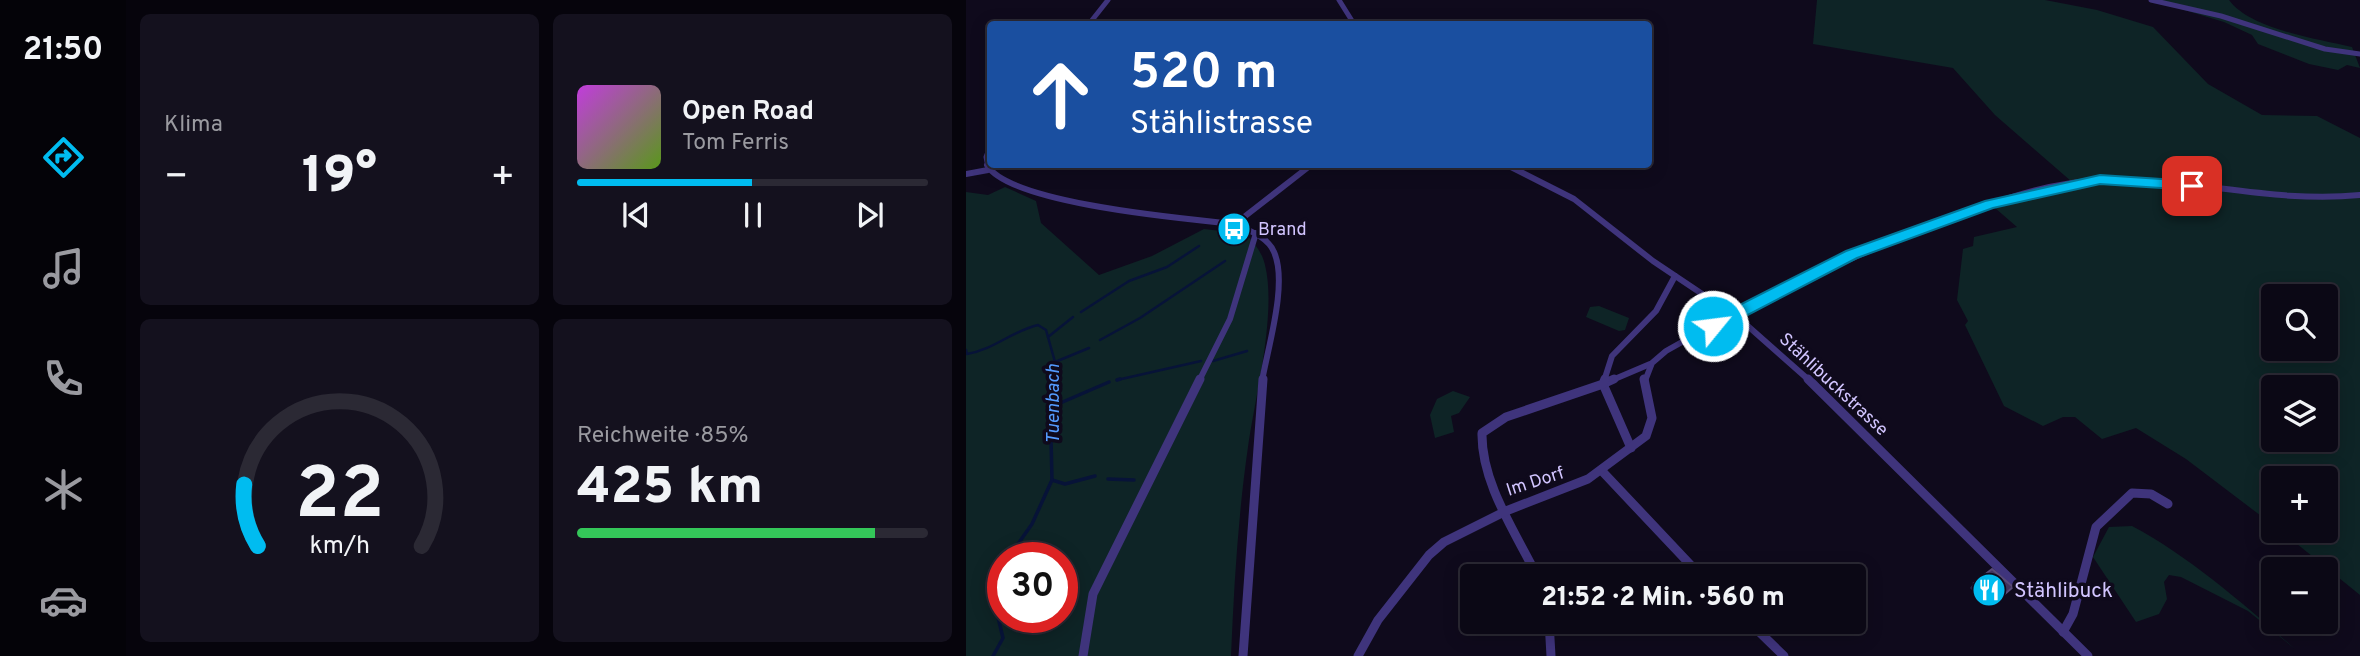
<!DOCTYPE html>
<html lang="de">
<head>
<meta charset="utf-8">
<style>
  body { margin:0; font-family:Overpass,sans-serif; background:#14111e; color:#f1f3f6; height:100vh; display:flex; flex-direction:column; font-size:26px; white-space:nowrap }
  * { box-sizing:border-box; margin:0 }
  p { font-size:23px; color:#9a9aa0 }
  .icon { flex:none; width:38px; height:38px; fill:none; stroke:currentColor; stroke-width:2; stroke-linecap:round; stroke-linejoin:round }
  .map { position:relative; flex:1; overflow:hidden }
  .drawer { display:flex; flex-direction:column; gap:14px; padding:14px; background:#06040c; width:840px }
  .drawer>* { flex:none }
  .hud { position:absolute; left:21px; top:21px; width:665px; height:147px; border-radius:7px; box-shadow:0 4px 18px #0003,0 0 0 2px #2b2934; background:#1a4fa0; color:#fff; overflow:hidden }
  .controls { position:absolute; left:1295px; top:284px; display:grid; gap:14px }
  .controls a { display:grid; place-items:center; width:77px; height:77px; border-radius:7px; background:#0b0815; box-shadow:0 4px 18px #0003,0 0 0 2px #2b2934; font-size:35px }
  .speed { position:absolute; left:21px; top:542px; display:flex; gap:14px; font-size:35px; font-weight:700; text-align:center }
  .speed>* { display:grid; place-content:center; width:91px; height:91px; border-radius:50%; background:#0b0815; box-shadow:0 4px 18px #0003,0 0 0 2px #2b2934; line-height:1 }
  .speed .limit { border:10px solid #d22; background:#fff; color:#111 }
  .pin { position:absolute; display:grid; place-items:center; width:60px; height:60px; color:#fff; margin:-30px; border-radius:14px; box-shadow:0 4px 10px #0006 }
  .me { position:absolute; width:77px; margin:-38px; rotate:61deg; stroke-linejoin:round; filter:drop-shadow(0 0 5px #0008) }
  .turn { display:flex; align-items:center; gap:24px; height:147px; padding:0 28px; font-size:32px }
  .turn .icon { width:91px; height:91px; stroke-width:2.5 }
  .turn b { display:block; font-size:49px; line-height:60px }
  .big { font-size:52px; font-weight:800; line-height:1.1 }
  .drawer .card { flex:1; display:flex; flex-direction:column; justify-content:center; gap:10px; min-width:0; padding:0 24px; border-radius:10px; background:#14111e }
  .drawer .dial { align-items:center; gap:0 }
  .dial svg { height:182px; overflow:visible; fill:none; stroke:#2b2934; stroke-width:7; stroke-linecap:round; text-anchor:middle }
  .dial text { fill:#f1f3f6; stroke:none }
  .song { display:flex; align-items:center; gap:21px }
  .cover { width:84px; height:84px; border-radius:10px; background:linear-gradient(135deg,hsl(290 70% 55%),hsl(90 70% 35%)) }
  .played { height:7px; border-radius:4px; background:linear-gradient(90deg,#00bcf0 50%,#2b2934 50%) }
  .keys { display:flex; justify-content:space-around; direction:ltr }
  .heat { display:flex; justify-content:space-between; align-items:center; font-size:38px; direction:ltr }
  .charge { height:10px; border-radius:5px; background:linear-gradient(90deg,#34c759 85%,#2b2934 0) }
  .drawer .tiles { flex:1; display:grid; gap:14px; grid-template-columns:repeat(2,1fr) }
  .trip { position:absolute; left:494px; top:564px; width:406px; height:70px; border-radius:7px; background:#0b0815; box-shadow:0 4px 18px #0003,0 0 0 2px #2b2934; font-weight:800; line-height:70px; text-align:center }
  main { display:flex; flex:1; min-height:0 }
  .dock { display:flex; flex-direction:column; width:126px; justify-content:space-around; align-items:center; background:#040308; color:#9a9aa0 }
  .dock .icon { width:49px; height:49px }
  .dock .current { color:#00bcf0 }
  .dock b { font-size:32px; color:#f1f3f6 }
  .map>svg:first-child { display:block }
</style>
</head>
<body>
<main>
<nav class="dock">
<b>21:50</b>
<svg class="icon current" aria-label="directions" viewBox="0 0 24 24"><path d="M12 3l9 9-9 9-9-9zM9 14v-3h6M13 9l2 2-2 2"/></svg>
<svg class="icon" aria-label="music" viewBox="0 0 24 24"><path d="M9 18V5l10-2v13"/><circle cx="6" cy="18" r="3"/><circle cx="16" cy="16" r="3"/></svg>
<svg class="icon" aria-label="phone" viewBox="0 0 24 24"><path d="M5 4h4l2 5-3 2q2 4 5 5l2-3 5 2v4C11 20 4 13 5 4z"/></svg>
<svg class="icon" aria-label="climate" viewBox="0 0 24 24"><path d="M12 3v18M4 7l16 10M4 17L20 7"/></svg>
<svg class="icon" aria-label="car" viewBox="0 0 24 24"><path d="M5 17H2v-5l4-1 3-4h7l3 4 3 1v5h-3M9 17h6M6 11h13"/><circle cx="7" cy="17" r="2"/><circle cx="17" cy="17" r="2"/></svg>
</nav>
<section class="drawer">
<div class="tiles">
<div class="card"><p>Klima</p>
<div class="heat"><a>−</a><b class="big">19°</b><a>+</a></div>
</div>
<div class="card">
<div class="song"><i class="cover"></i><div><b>Open Road</b><p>Tom Ferris</p></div></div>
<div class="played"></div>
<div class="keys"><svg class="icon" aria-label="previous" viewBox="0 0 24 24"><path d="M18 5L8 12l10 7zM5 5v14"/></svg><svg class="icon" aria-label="pause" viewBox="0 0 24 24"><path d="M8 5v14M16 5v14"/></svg><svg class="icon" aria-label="next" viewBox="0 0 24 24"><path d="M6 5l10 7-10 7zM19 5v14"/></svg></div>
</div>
<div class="card dial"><svg viewBox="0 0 100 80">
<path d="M14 69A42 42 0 1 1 86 69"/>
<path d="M14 69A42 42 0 0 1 8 42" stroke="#00bcf0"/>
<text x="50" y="56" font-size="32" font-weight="700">22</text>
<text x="50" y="72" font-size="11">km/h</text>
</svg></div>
<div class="card"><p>Reichweite · 85%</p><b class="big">425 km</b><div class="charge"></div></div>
</div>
</section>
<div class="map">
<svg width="1394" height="656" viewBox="0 0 1394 656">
  <rect width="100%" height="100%" fill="#0f0a1c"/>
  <!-- green -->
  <g fill="#0e2426" fill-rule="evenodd">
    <path d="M851 0H1079L1131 10 1187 27 1242 84 1296 115 1351 116 1394 138V595L1314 530H1360V478H1307V525L1220 459 1170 428 1136 439 1109 417H1097L1077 426 1038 406 999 325 1002 321 991 300 997 249 1007 246 1008 237 1051 227 1029 208 1113 188 1029 115 987 68 847 44ZM1307 296H1360V348H1307ZM1307 387H1360V439H1307Z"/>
    <path d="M1185 0H1263C1284 29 1351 39 1386 47L1394 68 1381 65 1372 70 1343 64 1292 44 1286 35 1258 22Z"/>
    <path d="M39 187 70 201 75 223 133 275 186 256 238 229 280 234C289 244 296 252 299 265 311 313 289 397 282 447 272 516 268 586 265 656H0V192L22 195ZM37 558H96V618H37Z"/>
    <path d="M633 306 663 318 659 330 653 331 620 317 624 307Z"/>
    <path d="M487 391 504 397 493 413 485 416 488 432 469 438 464 415 471 399Z"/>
    <path d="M1166 526C1223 556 1280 606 1329 649L1282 611 1215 577 1203 575 1198 582 1201 599 1193 614 1170 622 1127 557 1143 527Z"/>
  </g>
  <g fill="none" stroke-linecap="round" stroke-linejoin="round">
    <!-- stream-far1 -->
    <g stroke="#071338" stroke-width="2.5">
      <path d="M115 312 163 281 201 267 233 246"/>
      <path d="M82 337 107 317"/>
      <path d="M134 340 174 318 259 261"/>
      <path d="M0 350 1 354C27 350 46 331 72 325L80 330 89 362 90 381"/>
      <path d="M247 361 281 351"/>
      <path d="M89 362 123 348"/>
      <path d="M151 380 235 361"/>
    </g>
    <!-- stream -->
    <g stroke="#071338" stroke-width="3.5">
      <path d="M151 380 154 379"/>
      <path d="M92 404 143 382"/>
      <path d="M142 479 168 480"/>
      <path d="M86 480 99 484 129 476"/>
      <path d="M42 558 66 524 86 480 85 439 91 399 90 379"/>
      <path d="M27 656 37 638 26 592 37 565"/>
    </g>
    <!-- minor-far2 -->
    <g stroke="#3f347c" stroke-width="5">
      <path d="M373 0 388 24"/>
      <path d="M1185 0 1255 16 1359 49 1394 54"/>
      <path d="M123 24 142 0"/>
      <path d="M539 164 545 167"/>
      <path d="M22 167 20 157 24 147"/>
      <path d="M343 167 347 164"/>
    </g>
    <!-- minor-far1 -->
    <g stroke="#3f347c" stroke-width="6">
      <path d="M21 165C43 204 222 219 269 224 282 230 302 237 308 252 322 283 302 347 296 381"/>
      <path d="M541 165 608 199 687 261 775 320 844 381"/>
      <path d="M0 174 22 170"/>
      <path d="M269 224 345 165"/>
      <path d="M233 381 264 319 290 233"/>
      <path d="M638 381 646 356 690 311 709 276"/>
      <path d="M644 381 684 364"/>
      <path d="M679 381 686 363 700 351C789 300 882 257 978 221 1029 202 1081 182 1136 180 1223 177 1307 204 1394 195"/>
    </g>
    <!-- minor -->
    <g stroke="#3f347c" stroke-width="9">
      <path d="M648 379 637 384 665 448"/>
      <path d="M842 379 1122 656"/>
      <path d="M635 470 735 576"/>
      <path d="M571 576C550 533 515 483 516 433L540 417 637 384 639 379"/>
      <path d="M583 621 585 656"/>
      <path d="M782 621 818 656"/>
      <path d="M1097 632 1107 614 1130 527 1166 493 1185 494 1202 504"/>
      <path d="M117 656 127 594 234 379"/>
      <path d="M277 656 297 379"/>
      <path d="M392 656 412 620 463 555 478 542 540 511 622 479 680 436 686 418 678 379"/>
    </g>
  </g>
  <!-- wall -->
  <path fill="#2f224b" d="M1008 583 1047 587 1028 605 1017 594 1013 597 1004 588Z"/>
  <!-- building -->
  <path fill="#41345e" stroke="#584a77" stroke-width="2" d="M1026 569 1047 587 1032 600 1021 589 1017 592 1008 583Z"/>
  <!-- route -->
  <path fill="#00bcf0" stroke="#007a9c" stroke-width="2" d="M1134 175 1226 181 1232 186 1226 190 1134 184 1027 208 891 258 753 330 747 332 739 326 742 321 880 251 1019 201Z"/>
  <!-- icons -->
  <defs>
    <symbol id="bus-disc" viewBox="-11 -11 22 22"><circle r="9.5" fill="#00bcf0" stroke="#0f0a1c"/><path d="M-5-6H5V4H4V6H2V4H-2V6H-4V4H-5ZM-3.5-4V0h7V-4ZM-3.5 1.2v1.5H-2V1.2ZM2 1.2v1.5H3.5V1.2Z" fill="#fff"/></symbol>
    <symbol id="restaurant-disc" viewBox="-11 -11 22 22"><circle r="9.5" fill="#00bcf0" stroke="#0f0a1c"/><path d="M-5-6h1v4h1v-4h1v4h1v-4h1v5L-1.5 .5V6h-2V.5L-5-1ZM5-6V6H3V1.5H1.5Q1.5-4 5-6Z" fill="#fff"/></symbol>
  </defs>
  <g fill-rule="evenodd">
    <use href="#bus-disc" x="249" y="210" width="38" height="38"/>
    <use href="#restaurant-disc" x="1004" y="571" width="38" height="38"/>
  </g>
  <g text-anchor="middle" stroke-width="7" stroke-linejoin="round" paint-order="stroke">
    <!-- poi labels -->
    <g font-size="18" fill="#d2c5ff" stroke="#0f0a1c" text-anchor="start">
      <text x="292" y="235">Brand</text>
    </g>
    <!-- street labels -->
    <g font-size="18" fill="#d2c5ff" stroke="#0f0a1c">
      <text transform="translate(868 384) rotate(43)" y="6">Stählibuckstrasse</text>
      <text transform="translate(569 481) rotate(-18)" y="6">Im Dorf</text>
    </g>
    <!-- water labels -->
    <g font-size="19" font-style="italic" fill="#539bff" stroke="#0f0a1c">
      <text transform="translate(86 404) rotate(-90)" y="7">Tuenbach</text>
    </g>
    <!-- near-poi labels -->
    <g font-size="21" fill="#d2c5ff" stroke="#0f0a1c" text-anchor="start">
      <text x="1048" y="597">Stählibuck</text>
    </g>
  </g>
</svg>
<div class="controls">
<a><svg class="icon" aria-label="search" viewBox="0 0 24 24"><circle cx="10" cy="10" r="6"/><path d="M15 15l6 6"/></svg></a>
<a><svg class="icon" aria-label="layers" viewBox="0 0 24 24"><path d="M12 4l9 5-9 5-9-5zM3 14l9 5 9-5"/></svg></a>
<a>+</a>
<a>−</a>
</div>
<div class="speed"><div class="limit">30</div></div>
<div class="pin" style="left:1226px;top:186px;background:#d93025"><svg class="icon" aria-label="arrive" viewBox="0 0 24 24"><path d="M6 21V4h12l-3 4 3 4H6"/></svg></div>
<svg class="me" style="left:747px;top:326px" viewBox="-20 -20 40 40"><circle r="17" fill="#00bcf0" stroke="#fff" stroke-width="3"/><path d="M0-11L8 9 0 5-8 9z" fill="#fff"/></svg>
<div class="trip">21:52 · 2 Min. · 560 m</div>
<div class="hud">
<div class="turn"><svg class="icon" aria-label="ahead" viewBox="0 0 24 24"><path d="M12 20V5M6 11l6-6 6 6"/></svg><div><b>520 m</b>Stählistrasse</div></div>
</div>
</div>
</main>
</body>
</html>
